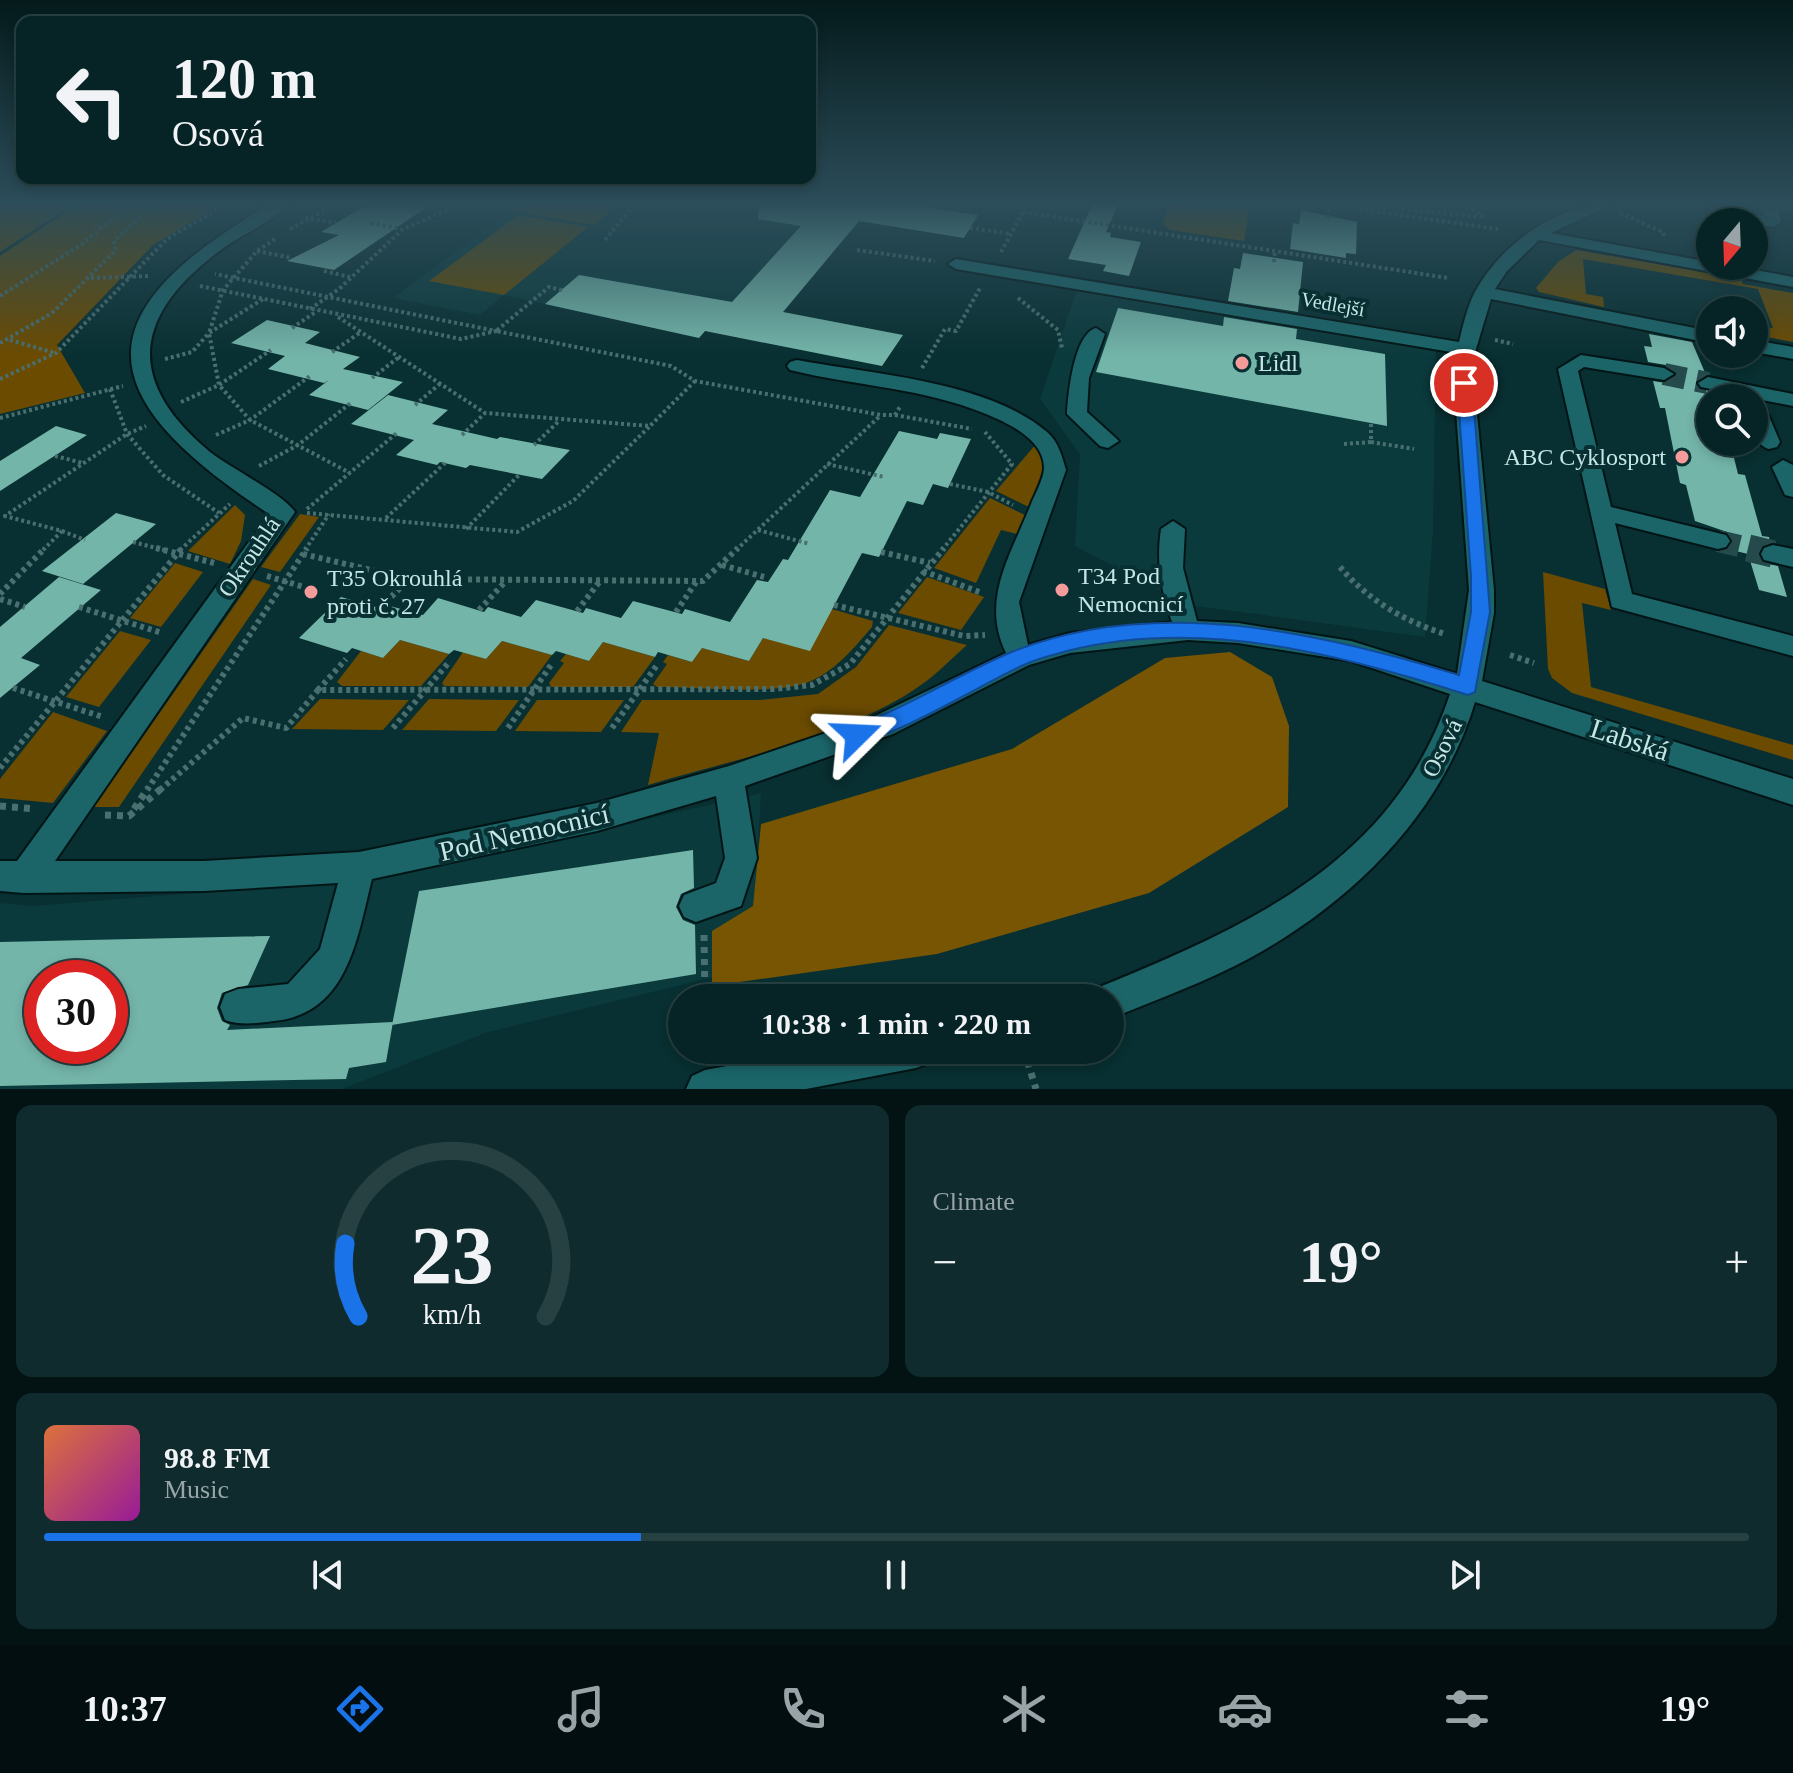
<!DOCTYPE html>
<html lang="en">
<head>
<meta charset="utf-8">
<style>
  body { margin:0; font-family:Georgia,serif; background:#0f2b2d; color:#f1f3f6; height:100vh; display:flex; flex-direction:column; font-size:30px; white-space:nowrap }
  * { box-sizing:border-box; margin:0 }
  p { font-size:26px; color:#98a4a7 }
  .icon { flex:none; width:44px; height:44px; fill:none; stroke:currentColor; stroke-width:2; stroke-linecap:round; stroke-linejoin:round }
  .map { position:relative; height:1089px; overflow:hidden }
  .side { display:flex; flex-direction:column; gap:16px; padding:16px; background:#031314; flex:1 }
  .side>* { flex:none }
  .banner { position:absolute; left:16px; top:16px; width:800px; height:168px; border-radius:16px; box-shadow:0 4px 12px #0003,0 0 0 2px #274042; background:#062325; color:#f1f3f6; overflow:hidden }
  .needle { width:52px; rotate:199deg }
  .controls { position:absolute; left:1696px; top:208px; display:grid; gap:16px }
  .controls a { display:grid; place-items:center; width:72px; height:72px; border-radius:50%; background:#062325; box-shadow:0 4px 12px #0003,0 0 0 2px #274042; font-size:40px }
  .speed { position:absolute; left:24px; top:960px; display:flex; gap:16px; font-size:40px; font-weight:700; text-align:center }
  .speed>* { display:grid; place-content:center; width:104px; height:104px; border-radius:50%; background:#062325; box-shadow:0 4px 12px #0003,0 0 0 2px #274042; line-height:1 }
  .speed .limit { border:12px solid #d22; background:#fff; color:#111 }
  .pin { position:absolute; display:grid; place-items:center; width:68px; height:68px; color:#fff; margin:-34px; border:4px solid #fff; border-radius:50%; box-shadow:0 2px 8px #0007 }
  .me { position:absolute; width:88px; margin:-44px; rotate:69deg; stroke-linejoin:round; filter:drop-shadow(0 0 6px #0008) }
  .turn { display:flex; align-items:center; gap:28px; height:168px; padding:0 24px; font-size:36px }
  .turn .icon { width:104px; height:104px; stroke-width:2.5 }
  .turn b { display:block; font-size:56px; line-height:68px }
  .big { font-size:60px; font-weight:600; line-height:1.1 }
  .side .tile { flex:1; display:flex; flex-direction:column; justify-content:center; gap:12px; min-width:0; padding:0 28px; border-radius:16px; background:#0f2b2d }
  .side .dial { align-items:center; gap:0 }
  .dial svg { height:208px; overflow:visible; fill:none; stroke:#274042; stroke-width:7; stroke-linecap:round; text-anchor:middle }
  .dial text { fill:#f1f3f6; stroke:none }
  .song { display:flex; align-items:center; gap:24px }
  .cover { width:96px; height:96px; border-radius:12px; background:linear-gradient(135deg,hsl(20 70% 55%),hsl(300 70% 35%)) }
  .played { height:8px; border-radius:4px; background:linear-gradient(90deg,#1a73e8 35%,#274042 35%) }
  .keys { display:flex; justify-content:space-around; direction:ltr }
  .heat { display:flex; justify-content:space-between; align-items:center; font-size:44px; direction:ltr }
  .side .tiles { flex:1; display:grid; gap:16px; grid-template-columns:1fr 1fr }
  .tile:last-child { grid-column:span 2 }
  .trip { position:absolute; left:668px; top:984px; width:456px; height:80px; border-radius:40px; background:#062325; box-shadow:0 4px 12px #0003,0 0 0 2px #274042; font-weight:600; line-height:80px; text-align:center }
  .menu { display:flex; height:128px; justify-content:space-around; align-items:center; background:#020e0f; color:#98a4a7 }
  .menu .icon { width:56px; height:56px }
  .menu .on { color:#1a73e8 }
  .menu b { font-size:36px; color:#f1f3f6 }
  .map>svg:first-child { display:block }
</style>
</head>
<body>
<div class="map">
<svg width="1793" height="1089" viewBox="0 0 1793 1089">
  <rect width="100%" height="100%" fill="#082f31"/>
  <!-- built -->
  <g fill="#0b3a3c" fill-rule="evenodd">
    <path d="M520 205H1009L1000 218 978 215 963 238 851 220 849 233 784 312 903 335 882 366 749 340 755 334 712 324 699 338 504 295 480 315 393 298Z"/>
    <path d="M1081 278 1436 336 1433 530 1425 637 1188 605 1075 546 1080 454 1040 399Z"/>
    <path d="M761 793 751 968 488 1032 342 1089H0V903L32 906 392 877ZM42 978H110V1046H42Z"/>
  </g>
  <!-- green -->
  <g fill="#6b4b00">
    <path d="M0 205H72L0 252Z"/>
    <path d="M76 205H219L153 245 57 345 85 393 0 414V256Z"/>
    <path d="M520 205H618L593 225 510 211Z"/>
    <path d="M1169 205 1249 208 1244 241 1170 230 1163 224Z"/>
    <path d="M519 215 588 227 504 295 429 281Z"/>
    <path d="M1576 250 1740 278 1743 284 1793 293V342L1756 335 1754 326 1773 328 1758 289 1583 259 1586 294 1603 297 1604 307 1539 292 1536 288 1558 262Z"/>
    <path d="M1036 444C1052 469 1044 483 1033 509L996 491Z"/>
    <path d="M990 498 1029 517 1021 535 1001 530 976 583 934 568Z"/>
    <path d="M235 505 245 515 241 541 230 564 188 551Z"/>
    <path d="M300 514 319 517 280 572 261 567Z"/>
    <path d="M175 563 203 572 161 627 130 618Z"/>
    <path d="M1543 572 1605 589 1611 610 1582 603 1591 687 1793 745V760L1572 693 1552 678 1548 669Z"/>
    <path d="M927 577 984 597 961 630 898 613Z"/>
    <path d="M253 579 271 585 119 807H94Z"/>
    <path d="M832 609 873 621 872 627C854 648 834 673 806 683 772 695 695 687 657 687L653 684 667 664 663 662 668 655 692 662 702 648 749 661 763 638Z"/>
    <path d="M889 625 967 645C952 658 937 674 921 685 849 736 732 760 648 785L659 733 621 732 642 700H759L818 694 856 667Z"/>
    <path d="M120 631 151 640 99 707 66 697Z"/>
    <path d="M400 640 449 654 421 686H342L337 682 361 651 383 658Z"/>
    <path d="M502 641 552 655 528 687 444 686 442 683 463 652 486 659Z"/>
    <path d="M603 642 655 657 633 687H551L549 683 564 663 560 661 566 654 589 661Z"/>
    <path d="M320 699 409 700 383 730 292 729Z"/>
    <path d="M429 699 519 700 496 731 402 730Z"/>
    <path d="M537 700H624L601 732 515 731Z"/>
    <path d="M53 712 107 731 53 803 0 798V779Z"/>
  </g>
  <!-- forest -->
  <path fill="#785503" d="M1230 652 1272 677 1289 726 1288 807 1149 893 937 954 712 986V931L753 906 761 824 1012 749 1165 658Z"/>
  <!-- building -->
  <g fill="#74b5a9" fill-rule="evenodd">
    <path d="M374 205H430L334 270 287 261 339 235 321 232 363 207Z"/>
    <path d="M759 205H913L978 215 964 238 859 221 783 312 903 335 882 366 705 331 699 338 545 304 579 275 732 302 801 226 758 219Z"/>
    <path d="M1092 205H1118L1106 232 1111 233 1110 237 1141 242 1129 276 1103 271 1106 265 1068 259Z"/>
    <path d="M1301 210 1357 222 1356 254 1346 253V258L1290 249 1293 223 1299 224Z"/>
    <path d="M1243 253 1303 262 1298 312 1228 301 1234 268 1240 269Z"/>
    <path d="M1118 308 1223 326 1224 317 1297 329 1296 339 1385 354 1387 426 1096 372Z"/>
    <path d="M267 320 320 332 305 343 360 357 343 369 403 382 368 410 309 395 329 380 324 383 268 369 285 356 231 343Z"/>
    <path d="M1649 334 1692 342 1706 375 1696 385 1712 392 1714 398H1710V442H1730L1738 474 1745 475 1762 536 1769 537 1770 543 1761 547 1758 555 1763 563 1778 566 1787 597 1759 590 1748 554 1728 549 1732 539 1727 532 1695 521 1686 485 1680 483 1665 408H1660L1653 381 1666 383 1677 373 1666 365 1648 362 1644 346 1652 347Z"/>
    <path d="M388 395 448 410 432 424 497 439 500 437 570 450 542 479 470 465 466 468 440 462 437 465 396 455 414 440 351 424Z"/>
    <path d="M56 426 87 435 0 491V461Z"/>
    <path d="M899 431 937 439 940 433 971 439 948 488 933 484 923 505 907 501 879 557 862 553 810 651 763 638 749 661 702 648 692 662 658 652 655 657 603 642 589 661 556 651 552 655 502 641 486 659 454 650 449 654 400 640 383 658 352 648 347 653 299 638 341 597 386 610 390 606 423 615 438 598 484 612 488 607 521 617 536 600 583 613 586 608 621 618 633 601 682 614 685 609 730 622 757 580 768 582 783 559 788 560 830 490 860 497Z"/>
    <path d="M116 513 156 524 83 584 42 571Z"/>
    <path d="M59 577 101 590 21 658 40 665 0 698V627Z"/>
    <path d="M693 850 694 888 681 894 676 907 683 920 695 925 696 974 392 1025 419 891Z"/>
    <path d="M270 936 248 985 222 993 217 1008 222 1021 230 1025 227 1030 393 1022 386 1062 349 1068 346 1079 0 1086V942ZM42 978H110V1046H42Z"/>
  </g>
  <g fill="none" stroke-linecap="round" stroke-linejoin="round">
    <!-- minor-tunnel-far1 -->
    <g stroke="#244a4c" stroke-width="22" stroke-dasharray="22 11" stroke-linecap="butt">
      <path d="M1664 374 1708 383"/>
      <path d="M1718 541 1756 550"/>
    </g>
    <!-- minor-tunnel -->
    <path stroke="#244a4c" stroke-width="27" stroke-dasharray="27 13" stroke-linecap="butt" d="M1748 548 1773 554"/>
    <defs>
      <g id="minor">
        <path d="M269 205H288C271 223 242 234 222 249 135 313 122 379 210 452 229 467 284 495 295 512L55 861H204L359 852 597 803 729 766 873 717 1006 653C980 599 1011 555 1031 504 1035 494 1043 480 1044 469 1045 440 1008 423 986 414 924 388 855 386 790 370L787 366 790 362 797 360C871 374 988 381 1047 432 1058 441 1062 456 1066 470L1019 602 1028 645 1070 633 1172 622C1161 591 1156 562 1161 529L1173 521 1185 529 1183 568 1197 621 1238 623 1351 641 1457 674 1469 590 1454 383 1457 353 956 269 948 264 956 259 1459 342C1463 325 1468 304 1476 290 1502 244 1557 203 1612 205L1551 233 1710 262V266H1733L1793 277V287L1539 240 1507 271 1495 289 1710 331V343L1491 299 1476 349 1474 383 1494 590V613L1482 681 1793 779V805L1475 702C1441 815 1352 902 1250 958 1206 982 1157 999 1110 1019V998H1093L1097 988C1248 926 1394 863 1450 694L1351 661 1238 643 1188 640 1070 653 1029 665 893 734 745 786 757 858 741 906 696 922 684 917 679 906 684 895 716 883 725 858 716 796 597 831 372 879C357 938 348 1014 274 1021 257 1023 242 1026 225 1020L220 1007 225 994 238 989 288 984 320 949 338 883 204 891 24 893 0 891V861H17L269 514C93 398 77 316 269 205Z"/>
        <path d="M1762 205H1793V212L1779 210 1781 222 1773 227 1729 220 1721 215 1729 210 1764 216Z"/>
        <path d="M1096 328 1105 334 1089 378 1087 412 1119 441 1108 448 1100 446 1067 414C1068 394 1074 334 1096 328Z"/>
        <path d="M1754 340 1793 347V359L1754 352Z"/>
        <path d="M1581 355 1664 368 1674 374 1664 380 1584 367 1578 371 1611 507 1726 535 1730 541 1726 547 1718 549 1615 523 1632 594 1793 636V656L1612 607 1558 369Z"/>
        <path d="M1708 377 1793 394V406L1762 400 1780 442 1777 447 1769 449C1749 443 1754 415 1754 398L1701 387 1698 383Z"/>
        <path d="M1783 460 1793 465V497L1785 495 1772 467Z"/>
        <path d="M1773 545 1793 549V567L1764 560 1761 554 1764 548Z"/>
        <path d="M815 1050H934L929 1063 916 1068 806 1089H686L692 1076 705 1070Z"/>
      </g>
    </defs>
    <!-- minor casing -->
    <use href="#minor" stroke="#021516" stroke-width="4"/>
    <!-- path-far2 -->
    <g stroke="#4a6f70" stroke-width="4" stroke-dasharray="3 3" stroke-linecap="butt">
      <path d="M1329 205 1498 229"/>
      <path d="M1354 205 1485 217 1466 205"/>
      <path d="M1023 212 1448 278"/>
      <path d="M1620 213 1663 232 1664 236"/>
      <path d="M305 218 336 223"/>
      <path d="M1328 218 1329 205"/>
      <path d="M371 223 402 229"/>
      <path d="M970 228 1011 234"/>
      <path d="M290 229 334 205"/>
      <path d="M275 239 257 251 223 290 209 333 219 385 250 420 350 473"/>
      <path d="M605 240 634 205"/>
      <path d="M857 250 935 261"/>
      <path d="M257 251 292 258"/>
      <path d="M1001 252 1027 205"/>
      <path d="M1274 262 1275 251"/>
      <path d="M324 271 350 277"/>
      <path d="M91 278 149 276"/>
      <path d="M200 286 461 339 496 331 215 274"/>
      <path d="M562 290 549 287 496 331 671 366 695 381 881 415H895L901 405"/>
      <path d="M0 296 82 244 129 205"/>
      <path d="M1018 298 1058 330 1062 348"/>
      <path d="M310 309 339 289 403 229 459 205"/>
      <path d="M338 317 485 413 650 426 695 381"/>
      <path d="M292 328 317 311"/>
      <path d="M10 340 55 353"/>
      <path d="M1495 340 1513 344"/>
      <path d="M0 343 52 313 116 250 114 241 153 205"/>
      <path d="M332 352 361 332"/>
      <path d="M165 359 192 352 209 333 263 299"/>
      <path d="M922 368 945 329 956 331 980 288"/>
      <path d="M372 378 399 357"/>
      <path d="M0 379 56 353 167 239 225 205"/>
      <path d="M110 389 127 434 163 475 219 513"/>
      <path d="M181 402 219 385 271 350"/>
      <path d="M415 405 442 382"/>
      <path d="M895 415 972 429"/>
      <path d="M0 418 123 386"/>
      <path d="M216 435 250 420 310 376"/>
      <path d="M462 435 485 413"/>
      <path d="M1371 442 1414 449"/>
      <path d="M1344 444 1371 442V424"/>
      <path d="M534 445 559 421"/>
      <path d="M55 456 83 463"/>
      <path d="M827 464 884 477"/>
      <path d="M259 466 298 445 352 402"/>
      <path d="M950 484 988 492 1013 505"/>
      <path d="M307 509 398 432"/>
      <path d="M307 513 517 532 573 501 649 427"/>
      <path d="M386 518 445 463"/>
      <path d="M466 529 520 474"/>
      <path d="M758 530 810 544"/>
      <path d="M62 531 85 540"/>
      <path d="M133 542 164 550"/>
      <path d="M43 550 62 531 5 516 127 434 146 426"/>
      <path d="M180 550 230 504"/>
      <path d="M305 550 329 514"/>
      <path d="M736 550 880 416"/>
      <path d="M942 550 1012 464 985 432"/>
    </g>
    <!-- path-far1 -->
    <g stroke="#4a6f70" stroke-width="6" stroke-dasharray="4 4" stroke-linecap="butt">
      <path d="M156 548 214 563"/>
      <path d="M881 552 930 563"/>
      <path d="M303 554 409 579 703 581 738 548"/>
      <path d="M722 565 764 577"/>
      <path d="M1340 567C1368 600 1404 621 1445 634"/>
      <path d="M923 571 982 593"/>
      <path d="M267 576 304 587"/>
      <path d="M0 594 45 548"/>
      <path d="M0 599 25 607"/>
      <path d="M834 605 964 636 985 635"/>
      <path d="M79 607 162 633"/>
      <path d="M380 608 408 580"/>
      <path d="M479 610 504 583"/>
      <path d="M577 611 600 581"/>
      <path d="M676 612 696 582"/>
      <path d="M1510 655 1534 663"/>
      <path d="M13 688 103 717"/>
      <path d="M318 690 346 659"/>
      <path d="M393 728 450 661"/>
      <path d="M508 728 553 662"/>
      <path d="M612 728 657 665"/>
      <path d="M0 768 182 548"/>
      <path d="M147 790 307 548"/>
      <path d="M160 790 243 718 286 728 318 690 773 689 812 685 850 664 944 548"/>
    </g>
    <!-- path -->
    <g stroke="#4a6f70" stroke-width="7" stroke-dasharray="6 6" stroke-linecap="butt">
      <path d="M0 806 35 809"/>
      <path d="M134 809 148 788"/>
      <path d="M105 815 129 816 162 788"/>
      <path d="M704 935 705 998"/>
      <path d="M1024 1050 1036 1089"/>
    </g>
    <!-- minor -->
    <use href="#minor" fill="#1b6569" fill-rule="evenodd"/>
  </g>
  <!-- sky -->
  <linearGradient id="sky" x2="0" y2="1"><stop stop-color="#041a1b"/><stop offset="0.57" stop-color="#2c4d5a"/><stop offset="1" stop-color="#2c4d5a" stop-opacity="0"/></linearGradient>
  <rect width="1793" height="357" fill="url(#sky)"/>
  <!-- route -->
  <path fill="#1a73e8" stroke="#114b97" stroke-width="2" d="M1464 379 1472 383 1490 612 1475 692 1468 695C1340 654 1200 617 1067 651 1053 655 1039 658 1026 664 993 677 876 750 850 741L846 735 850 728C907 708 958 674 1014 651 1156 595 1319 632 1459 675L1471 612V576L1457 383Z"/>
  <!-- markers -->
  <g fill="#f59b9a" stroke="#082f31" stroke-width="3">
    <circle cx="1242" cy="363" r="8"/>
    <circle cx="1682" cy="457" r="8"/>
    <circle cx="1062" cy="590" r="8"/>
    <circle cx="311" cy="592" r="8"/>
  </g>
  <g text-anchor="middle" stroke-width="8" stroke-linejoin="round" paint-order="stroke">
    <!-- far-street labels -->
    <g font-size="20" fill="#c5e6e7" stroke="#082f31">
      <text transform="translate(1333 304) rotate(10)" y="7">Vedlejší</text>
    </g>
    <!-- poi labels -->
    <g font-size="24" fill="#c5e6e7" stroke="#082f31" text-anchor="start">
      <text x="1258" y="371">Lidl</text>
      <text x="1666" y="465" text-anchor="end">ABC Cyklosport</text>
      <text x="1078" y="584">T34 Pod<tspan x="1078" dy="28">Nemocnicí</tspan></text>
      <text x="327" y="586">T35 Okrouhlá<tspan x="327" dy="28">proti č. 27</tspan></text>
    </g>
    <!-- street labels -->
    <g font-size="24" fill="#c5e6e7" stroke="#082f31">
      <text transform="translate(249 557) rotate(-56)" y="8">Okrouhlá</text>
      <text transform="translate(1442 748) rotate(-64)" y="8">Osová</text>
    </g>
    <!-- near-street labels -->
    <g font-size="28" fill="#c5e6e7" stroke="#082f31">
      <text transform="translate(1630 739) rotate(18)" y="10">Labská</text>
      <text transform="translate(524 832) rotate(-13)" y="10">Pod Nemocnicí</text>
    </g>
  </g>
</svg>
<div class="controls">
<a><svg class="needle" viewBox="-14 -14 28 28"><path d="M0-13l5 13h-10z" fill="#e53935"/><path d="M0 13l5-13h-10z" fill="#98a4a7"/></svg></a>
<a><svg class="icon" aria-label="sound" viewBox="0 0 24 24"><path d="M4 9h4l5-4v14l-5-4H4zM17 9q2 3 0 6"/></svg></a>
<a><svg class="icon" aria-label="search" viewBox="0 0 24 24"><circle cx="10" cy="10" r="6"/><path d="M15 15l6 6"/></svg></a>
</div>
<div class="speed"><div class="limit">30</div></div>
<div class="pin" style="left:1464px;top:383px;background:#d93025"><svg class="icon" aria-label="arrive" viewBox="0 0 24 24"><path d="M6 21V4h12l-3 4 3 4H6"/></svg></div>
<svg class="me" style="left:857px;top:735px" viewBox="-20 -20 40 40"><path d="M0-17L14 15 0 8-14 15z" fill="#1a73e8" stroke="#fff" stroke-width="4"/></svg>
<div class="trip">10:38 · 1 min · 220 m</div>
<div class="banner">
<div class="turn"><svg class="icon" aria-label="left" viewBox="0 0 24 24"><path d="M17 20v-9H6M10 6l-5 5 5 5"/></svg><div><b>120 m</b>Osová</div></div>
</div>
</div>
<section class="side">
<div class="tiles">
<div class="tile dial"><svg viewBox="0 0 100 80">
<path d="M14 69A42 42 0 1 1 86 69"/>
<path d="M14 69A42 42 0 0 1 9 41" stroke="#1a73e8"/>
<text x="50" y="56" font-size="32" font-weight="700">23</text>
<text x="50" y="72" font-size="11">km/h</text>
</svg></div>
<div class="tile"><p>Climate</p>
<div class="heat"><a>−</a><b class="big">19°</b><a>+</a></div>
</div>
<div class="tile">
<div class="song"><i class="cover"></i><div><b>98.8 FM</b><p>Music</p></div></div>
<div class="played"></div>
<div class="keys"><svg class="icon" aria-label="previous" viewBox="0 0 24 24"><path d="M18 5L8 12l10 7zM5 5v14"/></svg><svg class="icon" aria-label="pause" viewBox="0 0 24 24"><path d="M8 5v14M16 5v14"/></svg><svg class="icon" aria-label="next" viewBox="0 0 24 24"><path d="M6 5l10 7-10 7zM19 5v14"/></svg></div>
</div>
</div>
</section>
<nav class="menu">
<b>10:37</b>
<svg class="icon on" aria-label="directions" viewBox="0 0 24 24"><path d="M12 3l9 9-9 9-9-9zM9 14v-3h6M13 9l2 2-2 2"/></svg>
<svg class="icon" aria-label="music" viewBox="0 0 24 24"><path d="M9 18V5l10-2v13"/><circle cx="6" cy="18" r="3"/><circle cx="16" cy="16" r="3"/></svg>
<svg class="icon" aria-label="phone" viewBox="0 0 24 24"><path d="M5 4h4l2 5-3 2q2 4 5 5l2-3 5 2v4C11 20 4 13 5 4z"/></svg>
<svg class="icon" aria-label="climate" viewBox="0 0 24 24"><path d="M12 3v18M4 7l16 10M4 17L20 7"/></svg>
<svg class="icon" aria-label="car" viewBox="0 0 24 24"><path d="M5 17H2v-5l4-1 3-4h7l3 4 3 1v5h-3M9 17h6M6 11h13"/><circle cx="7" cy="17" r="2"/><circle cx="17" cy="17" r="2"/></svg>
<svg class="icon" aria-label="filters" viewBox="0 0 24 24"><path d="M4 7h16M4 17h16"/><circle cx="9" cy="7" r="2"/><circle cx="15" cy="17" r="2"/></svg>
<b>19°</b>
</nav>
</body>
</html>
